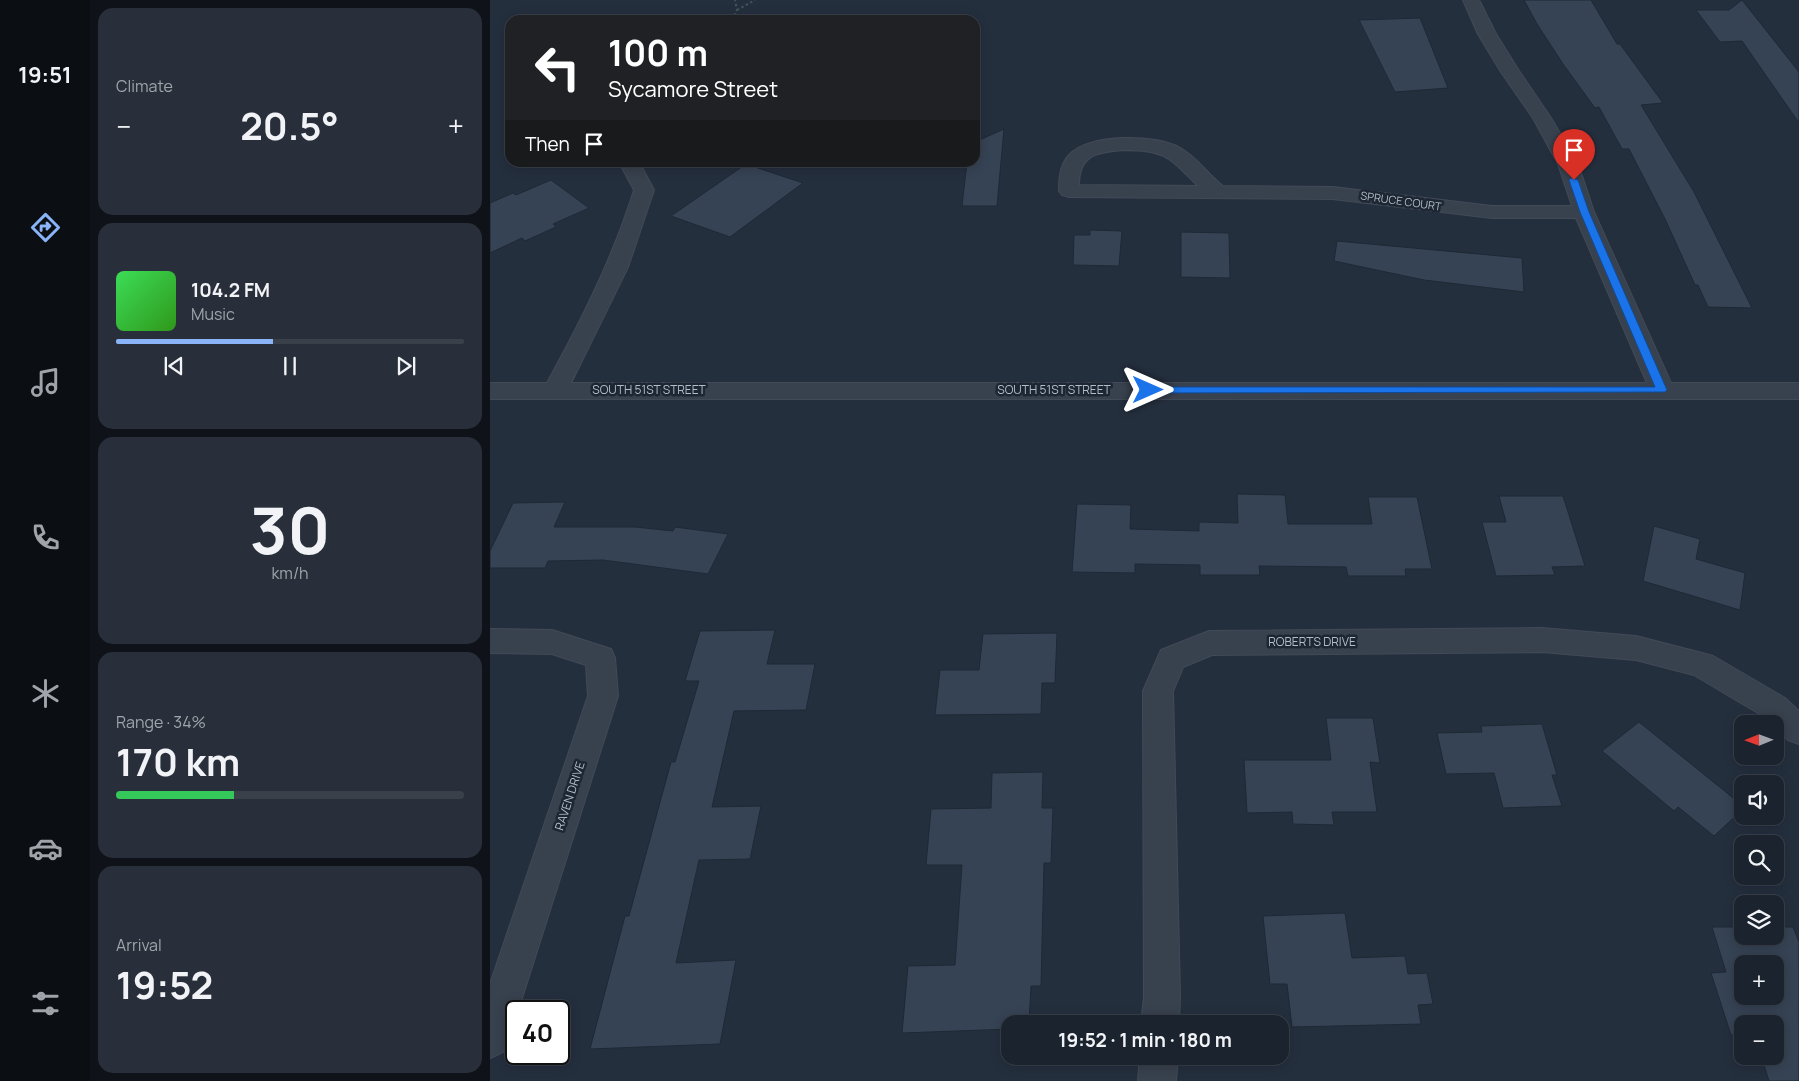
<!DOCTYPE html>
<html lang="en">
<head>
<meta charset="utf-8">
<style>
  body { margin:0; font-family:Manrope,sans-serif; background:#282f3a; color:#f1f3f6; height:100vh; display:flex; flex-direction:column; font-size:19px; white-space:nowrap }
  * { box-sizing:border-box; margin:0 }
  p { font-size:16px; color:#a0a4aa }
  .icon { flex:none; width:28px; height:28px; fill:none; stroke:currentColor; stroke-width:2; stroke-linecap:round; stroke-linejoin:round }
  .map { position:relative; flex:1; overflow:hidden }
  .details { display:flex; flex-direction:column; gap:8px; padding:8px; background:#0f1319; width:400px }
  .details>* { flex:none }
  .hud { position:absolute; left:15px; top:15px; width:475px; height:152px; border-radius:15px; box-shadow:0 2px 12px #0003,0 0 0 1px #39404a; background:#202124; color:#fff; overflow:hidden }
  .needle { width:32px; rotate:269deg }
  .fabs { position:absolute; left:1244px; top:715px; display:grid; gap:10px }
  .fabs a { display:grid; place-items:center; width:50px; height:50px; border-radius:10px; background:#1b232e; box-shadow:0 2px 12px #0003,0 0 0 1px #39404a; font-size:25px }
  .speed { position:absolute; left:15px; top:1000px; display:flex; gap:10px; font-size:25px; font-weight:700; text-align:center }
  .speed>* { display:grid; place-content:center; width:65px; height:65px; border-radius:50%; background:#1b232e; box-shadow:0 2px 12px #0003,0 0 0 1px #39404a; line-height:1 }
  .speed .limit { border:2px solid #111; border-radius:8px; background:#fff; color:#111 }
  .pin { position:absolute; display:grid; place-items:center; width:42px; height:42px; color:#fff; margin:-51px -21px; border-radius:50% 50% 50% 0; rotate:-45deg; box-shadow:0 0 5px #0007 }
  .pin .icon { rotate:45deg }
  .me { position:absolute; width:55px; margin:-28px; rotate:90deg; stroke-linejoin:round; filter:drop-shadow(0 0 4px #0008) }
  .turn { display:flex; align-items:center; gap:18px; height:105px; padding:0 20px; font-size:22px }
  .turn .icon { width:65px; height:65px; stroke-width:2.5 }
  .turn b { display:block; font-size:35px; line-height:42px }
  .then { display:flex; align-items:center; height:48px; padding:0 20px; background:#0003; gap:10px; font-size:19px }
  .big { font-size:38px; font-weight:700; line-height:1.1 }
  .details .card { flex:1; display:flex; flex-direction:column; justify-content:center; gap:8px; min-width:0; padding:0 18px; border-radius:15px; background:#282f3a }
  .details .dial { align-items:center; gap:0 }
  .dial b { font-size:65px; line-height:1 }
  .song { display:flex; align-items:center; gap:15px }
  .cover { width:60px; height:60px; border-radius:8px; background:linear-gradient(135deg,hsl(130 70% 55%),hsl(110 70% 35%)) }
  .played { height:5px; border-radius:2px; background:linear-gradient(90deg,#8ab4f8 45%,#39404a 45%) }
  .keys { display:flex; justify-content:space-around; direction:ltr }
  .heat { display:flex; justify-content:space-between; align-items:center; font-size:28px; direction:ltr }
  .charge { height:8px; border-radius:4px; background:linear-gradient(90deg,#34c759 34%,#39404a 0) }
  .trip { position:absolute; left:511px; top:1015px; width:288px; height:50px; border-radius:15px; background:#1b232e; box-shadow:0 2px 12px #0003,0 0 0 1px #39404a; font-weight:700; line-height:50px; text-align:center }
  main { display:flex; flex:1; min-height:0 }
  .menu { display:flex; flex-direction:column; width:90px; justify-content:space-around; align-items:center; background:#0b0e12; color:#a0a4aa }
  .menu .icon { width:35px; height:35px }
  .menu .active { color:#8ab4f8 }
  .menu b { font-size:22px; color:#f1f3f6 }
  .map>svg:first-child { display:block }
</style>
</head>
<body>
<main>
<nav class="menu">
<b>19:51</b>
<svg class="icon active" aria-label="directions" viewBox="0 0 24 24"><path d="M12 3l9 9-9 9-9-9zM9 14v-3h6M13 9l2 2-2 2"/></svg>
<svg class="icon" aria-label="music" viewBox="0 0 24 24"><path d="M9 18V5l10-2v13"/><circle cx="6" cy="18" r="3"/><circle cx="16" cy="16" r="3"/></svg>
<svg class="icon" aria-label="phone" viewBox="0 0 24 24"><path d="M5 4h4l2 5-3 2q2 4 5 5l2-3 5 2v4C11 20 4 13 5 4z"/></svg>
<svg class="icon" aria-label="climate" viewBox="0 0 24 24"><path d="M12 3v18M4 7l16 10M4 17L20 7"/></svg>
<svg class="icon" aria-label="car" viewBox="0 0 24 24"><path d="M5 17H2v-5l4-1 3-4h7l3 4 3 1v5h-3M9 17h6M6 11h13"/><circle cx="7" cy="17" r="2"/><circle cx="17" cy="17" r="2"/></svg>
<svg class="icon" aria-label="filters" viewBox="0 0 24 24"><path d="M4 7h16M4 17h16"/><circle cx="9" cy="7" r="2"/><circle cx="15" cy="17" r="2"/></svg>
</nav>
<section class="details">
<div class="card"><p>Climate</p>
<div class="heat"><a>−</a><b class="big">20.5°</b><a>+</a></div>
</div>
<div class="card">
<div class="song"><i class="cover"></i><div><b>104.2 FM</b><p>Music</p></div></div>
<div class="played"></div>
<div class="keys"><svg class="icon" aria-label="previous" viewBox="0 0 24 24"><path d="M18 5L8 12l10 7zM5 5v14"/></svg><svg class="icon" aria-label="pause" viewBox="0 0 24 24"><path d="M8 5v14M16 5v14"/></svg><svg class="icon" aria-label="next" viewBox="0 0 24 24"><path d="M6 5l10 7-10 7zM19 5v14"/></svg></div>
</div>
<div class="card dial"><b>30</b><p>km/h</p></div>
<div class="card"><p>Range · 34%</p><b class="big">170 km</b><div class="charge"></div></div>
<div class="card"><p>Arrival</p><b class="big">19:52</b></div>
</section>
<div class="map">
<svg width="1309" height="1081" viewBox="0 0 1309 1081">
  <rect width="100%" height="100%" fill="#242f3e"/>
  <!-- building -->
  <g fill="#364354" stroke="#1f2835" fill-rule="evenodd">
    <path d="M1034 0H1101L1127 44H1130L1173 103 1151 105 1204 192 1262 308 1218 307 1208 285H1205L1175 219 1139 149H1132L1109 107 1105 108 1073 64 1047 24Z"/>
    <path d="M1252 0 1309 72V123L1252 41 1230 42 1206 10H1239Z"/>
    <path d="M930 18 958 88 905 92 869 20Z"/>
    <path d="M514 129 507 206H472L477 162H485V142Z"/>
    <path d="M256 164 313 183 240 237 181 216Z"/>
    <path d="M61 180 99 208 63 224 66 227 35 241 32 238 0 253V203L23 193 26 195Z"/>
    <path d="M600 230 632 231 629 266 583 265 584 235H600Z"/>
    <path d="M691 232 739 233 740 278 691 277Z"/>
    <path d="M847 241 1032 258 1034 292 934 280 844 261Z"/>
    <path d="M747 494 795 495 798 524H882L878 497H927L942 569H915L916 576H858L856 567 769 566 770 575H710V565L645 564V573L582 572 587 504 641 505 640 529 709 531V522L748 523Z"/>
    <path d="M1009 496H1073L1095 566 1062 567 1065 575 1006 576 992 522H1016Z"/>
    <path d="M75 502 64 527H145L183 531 185 527 238 534 218 574 113 560 58 561 55 568H0V551L23 503Z"/>
    <path d="M1164 526 1210 539 1206 559 1255 573 1250 610 1153 581Z"/>
    <path d="M285 630 277 664H325L316 710 244 711 222 807 271 806 260 859 209 860 186 963 246 960 230 1044 100 1049 135 916H139L181 762H185L209 681H195L210 631Z"/>
    <path d="M567 633 565 683H552L551 714 445 715 450 670H489L493 634Z"/>
    <path d="M836 718H883L890 763 880 762 887 812H842L844 825 803 824 802 812 757 813 754 760H841Z"/>
    <path d="M1149 722 1252 805V810L1224 836 1188 807 1184 811 1112 751Z"/>
    <path d="M1052 724 1067 775H1062L1072 806 1013 808 1004 773 956 774 947 733 992 732 991 726Z"/>
    <path d="M553 772 552 808H563L561 863H554L551 986H541L539 1024H520V1029L412 1033 418 966 465 965 472 865H436L441 809 501 808 502 773Z"/>
    <path d="M855 913 862 958 915 956 918 974 937 973 943 1004 928 1005 931 1024 802 1027 797 984H780L773 916Z"/>
    <path d="M1222 927H1252V936H1285V927H1303L1309 942V1081H1279L1271 1056H1285V1024H1252V1035H1241L1221 973 1236 972ZM1252 964H1285V996H1252Z"/>
  </g>
  <g fill="none" stroke-linecap="round" stroke-linejoin="round">
    <defs>
      <g id="minor">
        <path d="M973 0H989L1006 34 1029 71 1061 118 1088 164 1104 212 1181 383H1309V399H0V383H57C91 321 123 258 144 190L129 162H149L164 190 138 267 81 383H1157L1086 218H1002L843 199 579 197 572 195 569 191C569 178 570 165 579 155 599 133 666 134 690 148 707 157 718 175 733 186L843 187 1002 206H1082L1068 164 1043 118 1011 72 988 34ZM634 150C676 150 680 158 708 186L589 185C589 154 608 152 634 150Z"/>
        <path d="M1052 628 1146 636 1212 653 1223 656 1295 698 1309 711V744L1298 740 1285 728V724H1281L1273 716 1204 675 1146 660 1052 652 722 655 693 667 683 691 690 997 689 1024H651L654 997 653 691 671 650 719 631Z"/>
        <path d="M0 629 62 630 121 649 125 658 128 696 19 1039 13 1052 0 1058V984L98 696 96 665 62 654 0 653Z"/>
        <path d="M650 1056H688L686 1081H648Z"/>
      </g>
    </defs>
    <!-- minor casing -->
    <use href="#minor" stroke="#414a57" stroke-width="2"/>
    <!-- path -->
    <g stroke="#3f5557" stroke-width="2" stroke-dasharray="2.5 2.5" stroke-linecap="butt">
      <path d="M247 10 265 0"/>
      <path d="M242 20 247 10 245 0"/>
    </g>
    <!-- minor -->
    <use href="#minor" fill="#38414e" fill-rule="evenodd"/>
  </g>
  <!-- route -->
  <path fill="#1a73e8" stroke="#114b97" d="M1081 178 1088 180 1099 212 1177 390 1175 392 658 393 653 390 658 387H1165L1090 212 1079 180Z"/>
  <g text-anchor="middle" stroke-width="5" stroke-linejoin="round" paint-order="stroke">
    <!-- far-street labels -->
    <g font-size="11" fill="#b4bcc9" stroke="#1d2633">
      <text transform="translate(911 201) rotate(8)" y="4">SPRUCE COURT</text>
    </g>
    <!-- street labels -->
    <g font-size="12" fill="#b4bcc9" stroke="#1d2633">
      <text x="159" y="394">SOUTH 51ST STREET</text>
      <text x="564" y="394">SOUTH 51ST STREET</text>
      <text x="822" y="646">ROBERTS DRIVE</text>
      <text transform="translate(80 796) rotate(-72)" y="4">RAVEN DRIVE</text>
    </g>
  </g>
</svg>
<div class="fabs">
<a><svg class="needle" viewBox="-14 -14 28 28"><path d="M0-13l5 13h-10z" fill="#e53935"/><path d="M0 13l5-13h-10z" fill="#a0a4aa"/></svg></a>
<a><svg class="icon" aria-label="sound" viewBox="0 0 24 24"><path d="M4 9h4l5-4v14l-5-4H4zM17 9q2 3 0 6"/></svg></a>
<a><svg class="icon" aria-label="search" viewBox="0 0 24 24"><circle cx="10" cy="10" r="6"/><path d="M15 15l6 6"/></svg></a>
<a><svg class="icon" aria-label="layers" viewBox="0 0 24 24"><path d="M12 4l9 5-9 5-9-5zM3 14l9 5 9-5"/></svg></a>
<a>+</a>
<a>−</a>
</div>
<div class="speed"><div class="limit">40</div></div>
<div class="pin" style="left:1084px;top:180px;background:#d93025"><svg class="icon" aria-label="arrive" viewBox="0 0 24 24"><path d="M6 21V4h12l-3 4 3 4H6"/></svg></div>
<svg class="me" style="left:658px;top:390px" viewBox="-20 -20 40 40"><path d="M0-17L14 15 0 8-14 15z" fill="#1a73e8" stroke="#fff" stroke-width="4"/></svg>
<div class="trip">19:52 · 1 min · 180 m</div>
<div class="hud">
<div class="turn"><svg class="icon" aria-label="left" viewBox="0 0 24 24"><path d="M17 20v-9H6M10 6l-5 5 5 5"/></svg><div><b>100 m</b>Sycamore Street</div></div>
<div class="then">Then<svg class="icon" aria-label="arrive" viewBox="0 0 24 24"><path d="M6 21V4h12l-3 4 3 4H6"/></svg></div>
</div>
</div>
</main>
</body>
</html>
